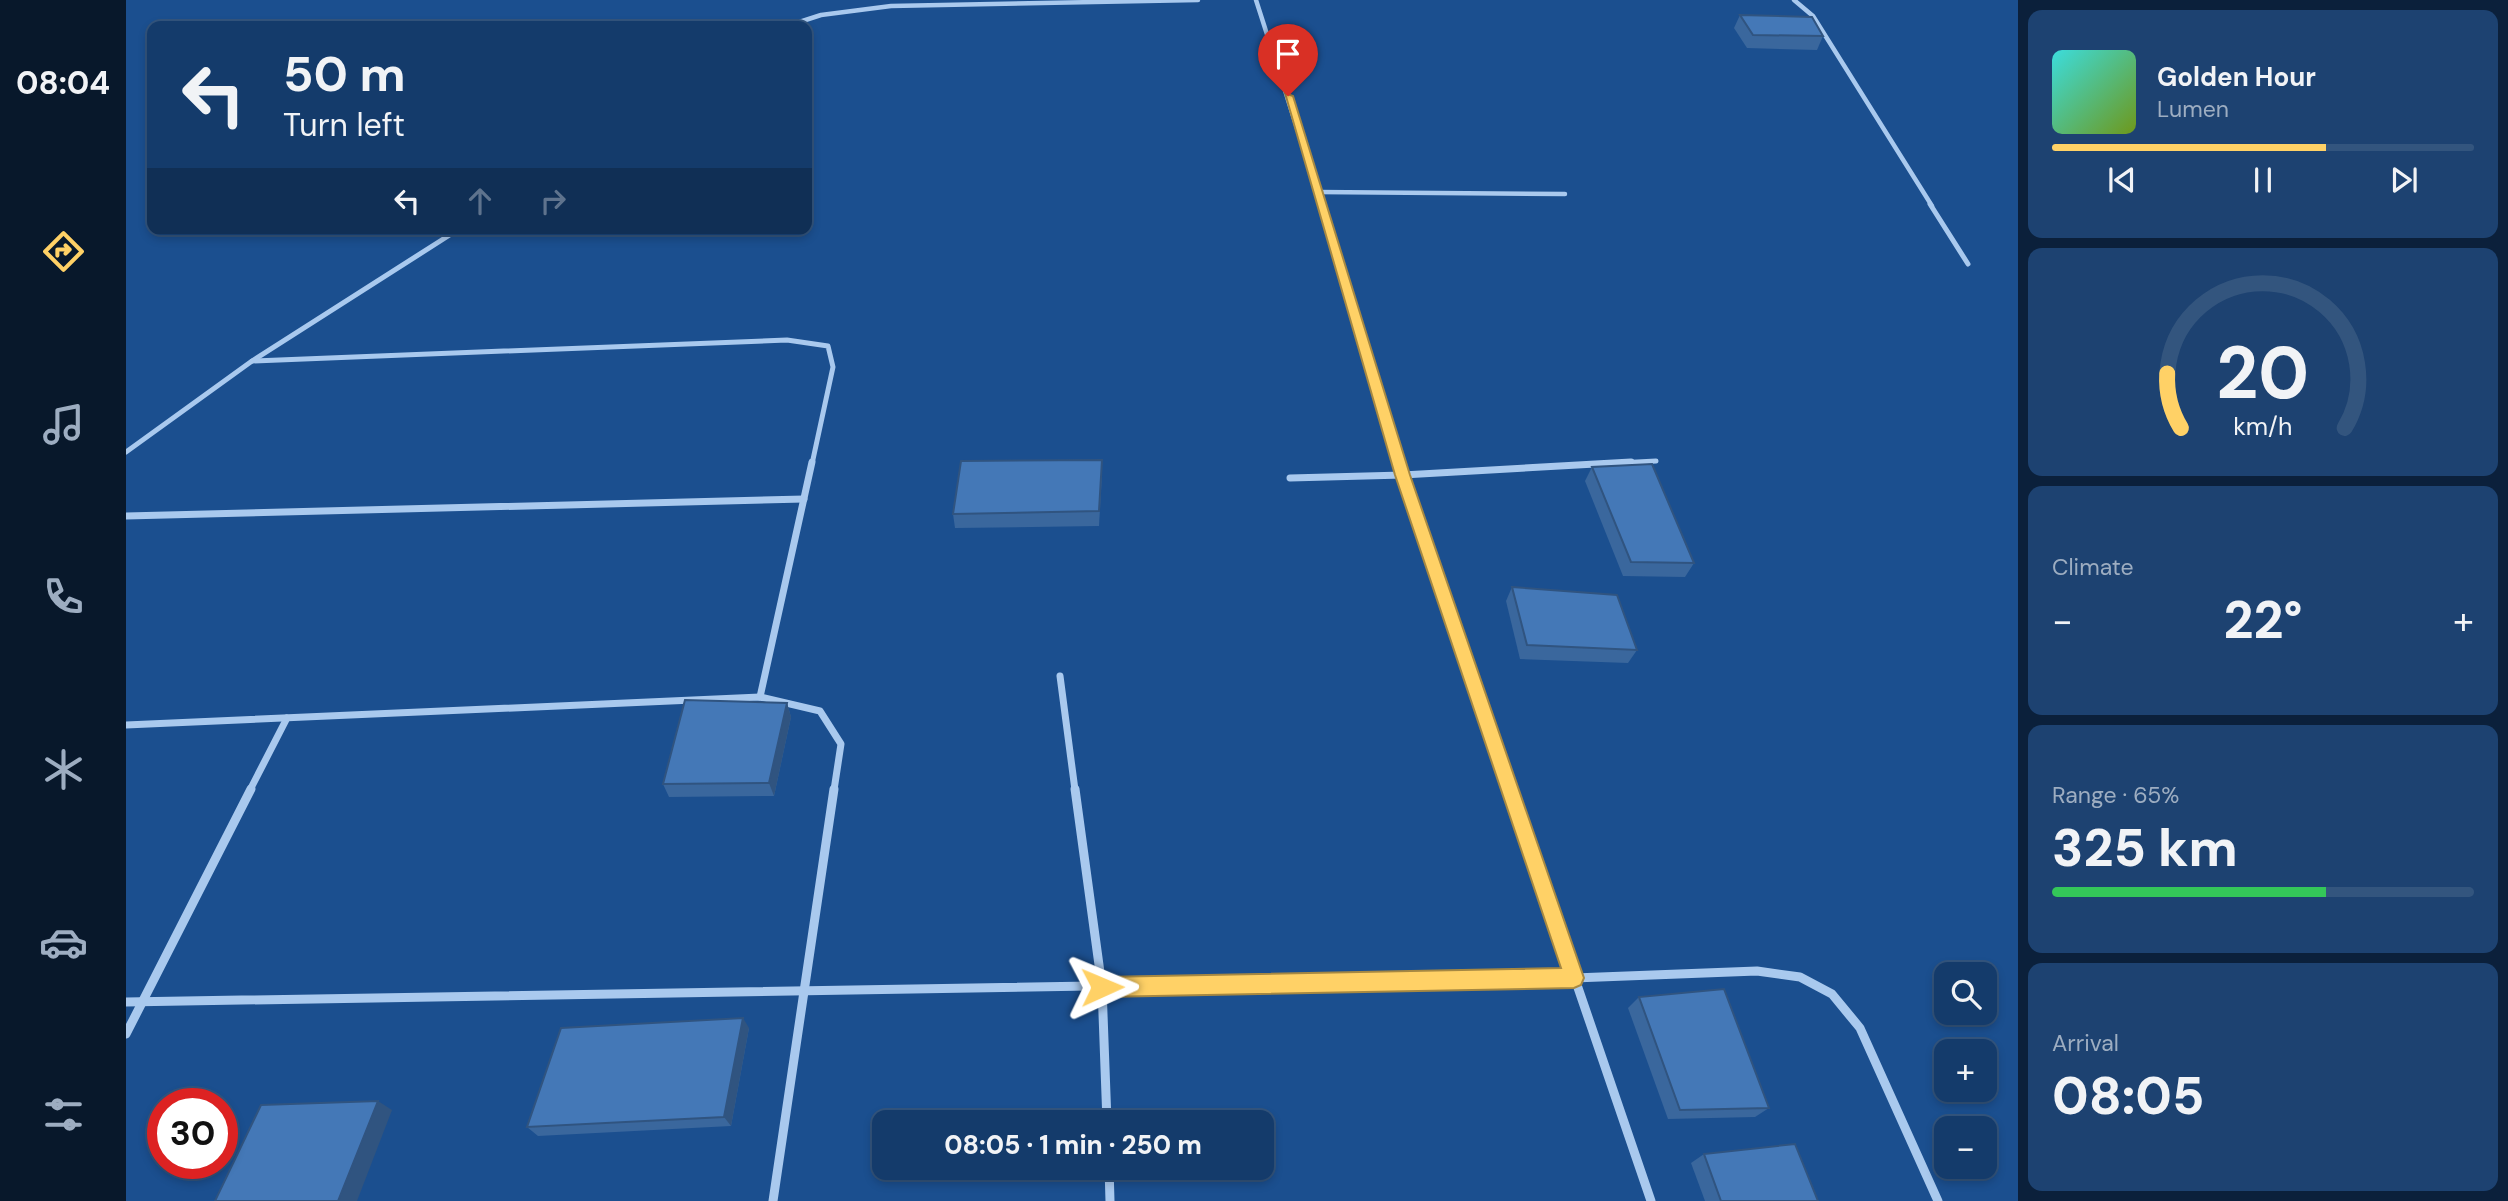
<!DOCTYPE html>
<html lang="en">
<head>
<meta charset="utf-8">
<style>
  body { margin:0; font-family:"DM Sans",sans-serif; background:#1d4271; color:#f1f3f6; height:100vh; display:flex; flex-direction:column; font-size:26px; white-space:nowrap }
  * { box-sizing:border-box; margin:0 }
  p { font-size:23px; color:#9dadc1 }
  .icon { flex:none; width:38px; height:38px; fill:none; stroke:currentColor; stroke-width:2; stroke-linecap:round; stroke-linejoin:round }
  .map { position:relative; flex:1; overflow:hidden }
  .drawer { display:flex; flex-direction:column; gap:10px; padding:10px; background:#0b203b; width:490px }
  .drawer>* { flex:none }
  .banner { position:absolute; left:21px; top:21px; width:665px; height:214px; border-radius:14px; box-shadow:0 4px 10px #0003,0 0 0 2px #33557e; background:#143b6b; color:#f1f3f6; overflow:hidden }
  .fabs { position:absolute; left:1808px; top:962px; display:grid; gap:14px }
  .fabs a { display:grid; place-items:center; width:63px; height:63px; border-radius:14px; background:#143b6b; box-shadow:0 4px 10px #0003,0 0 0 2px #33557e; font-size:35px }
  .speed { position:absolute; left:21px; top:1088px; display:flex; gap:14px; font-size:35px; font-weight:700; text-align:center }
  .speed>* { display:grid; place-content:center; width:91px; height:91px; border-radius:50%; background:#143b6b; box-shadow:0 4px 10px #0003,0 0 0 2px #33557e; line-height:1 }
  .speed .limit { border:10px solid #d22; background:#fff; color:#111 }
  .pin { position:absolute; display:grid; place-items:center; width:60px; height:60px; color:#fff; margin:-72px -30px; border-radius:50% 50% 50% 0; rotate:-45deg; box-shadow:0 0 7px #0007 }
  .pin .icon { rotate:45deg }
  .me { position:absolute; width:77px; margin:-38px; rotate:89deg; stroke-linejoin:round; filter:drop-shadow(0 0 5px #0008) }
  .turn { display:flex; align-items:center; gap:24px; height:147px; padding:0 21px; font-size:32px }
  .turn .icon { width:91px; height:91px; stroke-width:2.5 }
  .turn b { display:block; font-size:49px; line-height:60px }
  .lanes { display:flex; align-items:center; height:66px; padding:0 21px; background:#0003; justify-content:center; gap:35px; direction:ltr }
  .lanes .off { opacity:.35 }
  .big { font-size:52px; font-weight:800; line-height:1.1 }
  .drawer .tile { flex:1; display:flex; flex-direction:column; justify-content:center; gap:10px; min-width:0; padding:0 24px; border-radius:14px; background:#1d4271 }
  .drawer .dial { align-items:center; gap:0 }
  .dial svg { height:182px; overflow:visible; fill:none; stroke:#33557e; stroke-width:7; stroke-linecap:round; text-anchor:middle }
  .dial text { fill:#f1f3f6; stroke:none }
  .song { display:flex; align-items:center; gap:21px }
  .cover { width:84px; height:84px; border-radius:10px; background:linear-gradient(135deg,hsl(180 70% 55%),hsl(80 70% 35%)) }
  .played { height:7px; border-radius:4px; background:linear-gradient(90deg,#ffd166 65%,#33557e 65%) }
  .keys { display:flex; justify-content:space-around; direction:ltr }
  .heat { display:flex; justify-content:space-between; align-items:center; font-size:38px; direction:ltr }
  .charge { height:10px; border-radius:5px; background:linear-gradient(90deg,#34c759 65%,#33557e 0) }
  .trip { position:absolute; left:746px; top:1110px; width:402px; height:70px; border-radius:14px; background:#143b6b; box-shadow:0 4px 10px #0003,0 0 0 2px #33557e; font-weight:800; line-height:70px; text-align:center }
  main { display:flex; flex:1; min-height:0 }
  .tabs { display:flex; flex-direction:column; width:126px; justify-content:space-around; align-items:center; background:#08182b; color:#9dadc1 }
  .tabs .icon { width:49px; height:49px }
  .tabs .selected { color:#ffd166 }
  .tabs b { font-size:32px; color:#f1f3f6 }
  .map>svg:first-child { display:block }
</style>
</head>
<body>
<main>
<nav class="tabs">
<b>08:04</b>
<svg class="icon selected" aria-label="directions" viewBox="0 0 24 24"><path d="M12 3l9 9-9 9-9-9zM9 14v-3h6M13 9l2 2-2 2"/></svg>
<svg class="icon" aria-label="music" viewBox="0 0 24 24"><path d="M9 18V5l10-2v13"/><circle cx="6" cy="18" r="3"/><circle cx="16" cy="16" r="3"/></svg>
<svg class="icon" aria-label="phone" viewBox="0 0 24 24"><path d="M5 4h4l2 5-3 2q2 4 5 5l2-3 5 2v4C11 20 4 13 5 4z"/></svg>
<svg class="icon" aria-label="climate" viewBox="0 0 24 24"><path d="M12 3v18M4 7l16 10M4 17L20 7"/></svg>
<svg class="icon" aria-label="car" viewBox="0 0 24 24"><path d="M5 17H2v-5l4-1 3-4h7l3 4 3 1v5h-3M9 17h6M6 11h13"/><circle cx="7" cy="17" r="2"/><circle cx="17" cy="17" r="2"/></svg>
<svg class="icon" aria-label="filters" viewBox="0 0 24 24"><path d="M4 7h16M4 17h16"/><circle cx="9" cy="7" r="2"/><circle cx="15" cy="17" r="2"/></svg>
</nav>
<div class="map">
<svg width="1892" height="1201" viewBox="0 0 1892 1201">
  <rect width="100%" height="100%" fill="#1b4f8f"/>
  <g fill="none" stroke-linecap="round" stroke-linejoin="round">
    <!-- street-far3 -->
    <g stroke="#a9c9ee" stroke-width="4.5">
      <path d="M1130 0 1196 206"/>
      <path d="M1668 0 1687 16 1806 206"/>
      <path d="M661 26 695 15 765 6 1072 0"/>
      <path d="M1192 192 1439 194"/>
    </g>
    <!-- street-far2 -->
    <g stroke="#a9c9ee" stroke-width="5">
      <path d="M1196 204 1274 464"/>
      <path d="M1804 204 1842 264"/>
      <path d="M126 361 661 340 702 346 707 367 686 464"/>
      <path d="M0 452 126 361 333 229"/>
      <path d="M1473 464 1530 461"/>
    </g>
    <!-- street-far1 -->
    <g stroke="#a9c9ee" stroke-width="7">
      <path d="M1273 462 1385 790"/>
      <path d="M1164 478 1277 475 1505 462"/>
      <path d="M0 516 678 499"/>
      <path d="M934 676 949 790"/>
      <path d="M634 697 686 462"/>
      <path d="M0 725 634 697 694 711 715 744 708 790"/>
      <path d="M124 790 161 718"/>
    </g>
    <!-- street -->
    <g stroke="#a9c9ee" stroke-width="9">
      <path d="M949 789 976 987 981 1122"/>
      <path d="M1384 789 1525 1201"/>
      <path d="M0 1002 1448 978 1631 971 1674 977 1706 994 1734 1028 1812 1201"/>
      <path d="M0 1034 125 789"/>
      <path d="M983 1167 984 1201"/>
      <path d="M647 1201 708 789"/>
    </g>
  </g>
  <!-- wall -->
  <g fill="#3a679d">
    <path d="M1614 15 1697 36 1691 50 1621 48 1608 28Z"/>
    <path d="M1466 467 1568 563 1559 577 1497 576 1459 481Z"/>
    <path d="M976 474 973 526 829 528 827 514Z"/>
    <path d="M1386 587 1511 650 1502 663 1394 659 1380 601Z"/>
    <path d="M661 703 665 717 648 796 543 797 537 784Z"/>
    <path d="M1513 997 1643 1108 1629 1117 1542 1119 1502 1008Z"/>
    <path d="M623 1028 605 1126 412 1136 401 1127Z"/>
    <path d="M1578 1154 1692 1201H1579L1565 1163Z"/>
  </g>
  <!-- shaded-wall -->
  <g fill="#305480">
    <path d="M661 703 665 717 648 796 643 783Z"/>
    <path d="M617 1018 623 1028 605 1126 598 1117Z"/>
    <path d="M252 1101 266 1110 231 1201H212Z"/>
  </g>
  <!-- building -->
  <g fill="#4478b7" stroke="#305480" stroke-width="2">
    <path d="M1614 15 1686 17 1697 36 1627 35Z"/>
    <path d="M976 460 973 511 827 514 835 461Z"/>
    <path d="M1526 464 1568 563 1505 562 1466 467Z"/>
    <path d="M1386 587 1491 595 1511 650 1401 645Z"/>
    <path d="M559 700 661 703 643 783 537 784Z"/>
    <path d="M1598 989 1643 1108 1554 1110 1513 997Z"/>
    <path d="M617 1018 598 1117 401 1127 435 1028Z"/>
    <path d="M252 1101 212 1201H89L135 1105Z"/>
    <path d="M1669 1144 1692 1201H1595L1578 1154Z"/>
  </g>
  <!-- route -->
  <path fill="#ffd166" stroke="#a68842" stroke-width="2" d="M1159 93 1167 96 1284 475 1458 978 1455 985 1448 988 976 997 969 994 966 987 969 980 976 977 1435 968 1269 475Z"/>
</svg>
<div class="fabs">
<a><svg class="icon" aria-label="search" viewBox="0 0 24 24"><circle cx="10" cy="10" r="6"/><path d="M15 15l6 6"/></svg></a>
<a>+</a>
<a>−</a>
</div>
<div class="speed"><div class="limit">30</div></div>
<div class="pin" style="left:1162px;top:96px;background:#d93025"><svg class="icon" aria-label="arrive" viewBox="0 0 24 24"><path d="M6 21V4h12l-3 4 3 4H6"/></svg></div>
<svg class="me" style="left:976px;top:987px" viewBox="-20 -20 40 40"><path d="M0-17L14 15 0 8-14 15z" fill="#ffd166" stroke="#fff" stroke-width="4"/></svg>
<div class="trip">08:05 · 1 min · 250 m</div>
<div class="banner">
<div class="turn"><svg class="icon" aria-label="left" viewBox="0 0 24 24"><path d="M17 20v-9H6M10 6l-5 5 5 5"/></svg><div><b>50 m</b>Turn left</div></div>
<div class="lanes"><svg class="icon" aria-label="left" viewBox="0 0 24 24"><path d="M17 20v-9H6M10 6l-5 5 5 5"/></svg><svg class="icon off" aria-label="ahead" viewBox="0 0 24 24"><path d="M12 20V5M6 11l6-6 6 6"/></svg><svg class="icon off" aria-label="right" viewBox="0 0 24 24"><path d="M7 20v-9h11M14 6l5 5-5 5"/></svg></div>
</div>
</div>
<section class="drawer">
<div class="tile">
<div class="song"><i class="cover"></i><div><b>Golden Hour</b><p>Lumen</p></div></div>
<div class="played"></div>
<div class="keys"><svg class="icon" aria-label="previous" viewBox="0 0 24 24"><path d="M18 5L8 12l10 7zM5 5v14"/></svg><svg class="icon" aria-label="pause" viewBox="0 0 24 24"><path d="M8 5v14M16 5v14"/></svg><svg class="icon" aria-label="next" viewBox="0 0 24 24"><path d="M6 5l10 7-10 7zM19 5v14"/></svg></div>
</div>
<div class="tile dial"><svg viewBox="0 0 100 80">
<path d="M14 69A42 42 0 1 1 86 69"/>
<path d="M14 69A42 42 0 0 1 8 45" stroke="#ffd166"/>
<text x="50" y="56" font-size="32" font-weight="700">20</text>
<text x="50" y="72" font-size="11">km/h</text>
</svg></div>
<div class="tile"><p>Climate</p>
<div class="heat"><a>−</a><b class="big">22°</b><a>+</a></div>
</div>
<div class="tile"><p>Range · 65%</p><b class="big">325 km</b><div class="charge"></div></div>
<div class="tile"><p>Arrival</p><b class="big">08:05</b></div>
</section>
</main>
</body>
</html>
